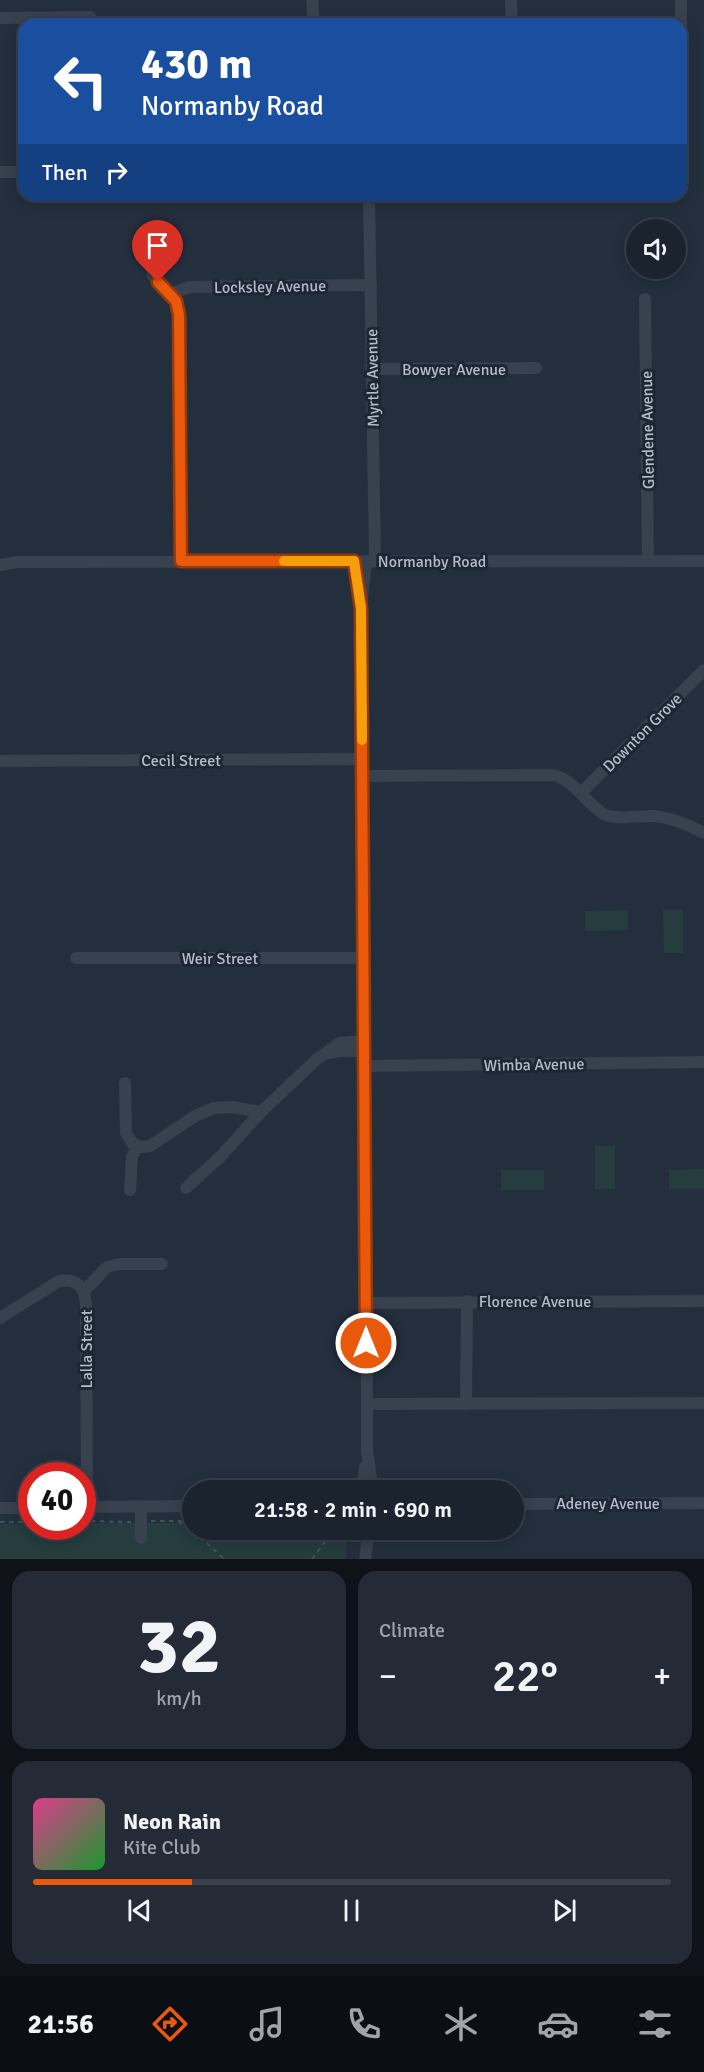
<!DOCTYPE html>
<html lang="en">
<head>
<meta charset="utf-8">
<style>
  body { margin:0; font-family:Signika,sans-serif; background:#242b36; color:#f1f3f6; height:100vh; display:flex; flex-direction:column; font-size:22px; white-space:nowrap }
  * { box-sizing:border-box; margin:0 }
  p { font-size:20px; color:#a0a4aa }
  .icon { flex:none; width:33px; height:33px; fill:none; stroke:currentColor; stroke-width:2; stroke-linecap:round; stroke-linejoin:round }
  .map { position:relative; height:1559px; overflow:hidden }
  .details { display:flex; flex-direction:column; gap:12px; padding:12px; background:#0f1319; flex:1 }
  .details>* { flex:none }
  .hud { position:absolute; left:18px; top:18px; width:669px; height:183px; border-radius:18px; box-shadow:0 3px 15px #0003,0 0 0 2px #39404a; background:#1a4fa0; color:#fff; overflow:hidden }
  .buttons { position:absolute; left:626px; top:219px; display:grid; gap:12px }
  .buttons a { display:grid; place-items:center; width:60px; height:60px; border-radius:50%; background:#1b232e; box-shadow:0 3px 15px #0003,0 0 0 2px #39404a; font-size:30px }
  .speed { position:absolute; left:18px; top:1462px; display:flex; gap:12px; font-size:30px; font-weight:700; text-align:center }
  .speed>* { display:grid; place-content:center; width:78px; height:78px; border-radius:50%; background:#1b232e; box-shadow:0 3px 15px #0003,0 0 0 2px #39404a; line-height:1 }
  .speed .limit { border:9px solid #d22; background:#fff; color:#111 }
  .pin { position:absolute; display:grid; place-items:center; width:51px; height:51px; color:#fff; margin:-62px -26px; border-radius:50% 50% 50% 0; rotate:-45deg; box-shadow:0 0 6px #0007 }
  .pin .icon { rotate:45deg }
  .me { position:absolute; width:66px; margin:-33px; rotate:0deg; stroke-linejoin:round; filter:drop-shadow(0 0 4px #0008) }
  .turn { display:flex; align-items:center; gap:21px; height:126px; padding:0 24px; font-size:27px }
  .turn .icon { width:78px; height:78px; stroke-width:2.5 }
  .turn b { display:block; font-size:42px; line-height:51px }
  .then { display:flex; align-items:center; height:57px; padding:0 24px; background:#0003; gap:12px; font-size:22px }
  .big { font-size:45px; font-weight:600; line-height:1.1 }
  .details .widget { flex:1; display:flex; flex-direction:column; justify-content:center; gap:9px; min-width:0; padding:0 21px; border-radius:18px; background:#242b36 }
  .details .dial { align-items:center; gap:0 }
  .dial b { font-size:78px; line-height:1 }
  .song { display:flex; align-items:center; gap:18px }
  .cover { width:72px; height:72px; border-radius:9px; background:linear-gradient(135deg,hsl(330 70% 55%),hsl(130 70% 35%)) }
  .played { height:6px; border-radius:3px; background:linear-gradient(90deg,#ea580c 25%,#39404a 25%) }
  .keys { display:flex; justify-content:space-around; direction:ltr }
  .heat { display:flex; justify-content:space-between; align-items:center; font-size:33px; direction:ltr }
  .details .tiles { flex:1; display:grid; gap:12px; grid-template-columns:1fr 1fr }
  .widget:last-child { grid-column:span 2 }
  .trip { position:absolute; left:182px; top:1480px; width:342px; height:60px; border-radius:30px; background:#1b232e; box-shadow:0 3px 15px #0003,0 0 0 2px #39404a; font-weight:600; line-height:60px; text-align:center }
  .dock { display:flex; height:96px; justify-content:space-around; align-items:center; background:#0b0e12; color:#a0a4aa }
  .dock .icon { width:42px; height:42px }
  .dock .current { color:#ea580c }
  .dock b { font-size:27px; color:#f1f3f6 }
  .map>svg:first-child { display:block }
</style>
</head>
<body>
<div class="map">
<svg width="704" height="1559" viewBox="0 0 704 1559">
  <rect width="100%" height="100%" fill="#242f3e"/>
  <!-- green -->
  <g fill="#263c3f">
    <path d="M628 910V930L585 931V911Z"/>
    <path d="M663 910H683V953H664Z"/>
    <rect x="595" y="1146" width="20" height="43"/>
    <path d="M704 1169V1189H669V1170Z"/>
    <rect x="501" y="1170" width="43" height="20"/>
    <path d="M31 1523 32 1527H82L83 1523H192V1530H347L346 1559H0V1524Z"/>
  </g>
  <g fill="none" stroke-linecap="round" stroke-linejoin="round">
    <!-- path -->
    <g stroke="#3f5557" stroke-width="2" stroke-dasharray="4.5 4.5" stroke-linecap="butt">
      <path d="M82 1521 131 1522"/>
      <path d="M151 1521H192"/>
      <path d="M178 1521 200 1537 224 1559"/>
      <path d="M0 1522H32"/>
      <path d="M312 1559 334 1530"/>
    </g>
    <!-- minor -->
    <g stroke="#38414e" stroke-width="12">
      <path d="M312 0 314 24"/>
      <path d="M511 0 512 24"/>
      <path d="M0 18 90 17"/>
      <path d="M681 63V0"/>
      <path d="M0 172H24"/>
      <path d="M369 195 375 561"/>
      <path d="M149 251 153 276 176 301 179 315 181 561"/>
      <path d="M170 294 190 287 371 285"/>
      <path d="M645 299 648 561"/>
      <path d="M371 369 536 368"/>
      <path d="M366 561 361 608 367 1404V1451L373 1491"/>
      <path d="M0 565 17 562 704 561"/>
      <path d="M0 761 362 759"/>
      <path d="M362 776 553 775C575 780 585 803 604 814 619 821 640 815 655 816 673 818 689 825 704 833"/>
      <path d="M581 793 704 670"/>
      <path d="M76 958H364"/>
      <path d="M330 1053 339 1051H365"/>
      <path d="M365 1066 704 1062"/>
      <path d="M125 1083 126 1133 132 1143 141 1147 150 1146 195 1116 214 1108 232 1107 261 1112"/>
      <path d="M186 1188 220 1157 261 1112 317 1059 340 1043 364 1041"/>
      <path d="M130 1190 132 1157 137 1146"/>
      <path d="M84 1291 107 1267 119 1264H162"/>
      <path d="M366 1303 704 1301"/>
      <path d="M0 1318 59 1281C76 1278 84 1286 86 1303L87 1507"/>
      <path d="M367 1404 704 1403"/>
      <path d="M466 1404 467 1301"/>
      <path d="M362 1491 365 1467"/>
      <path d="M513 1504 704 1503"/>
      <path d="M82 1507 192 1506"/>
      <path d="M141 1507V1538"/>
      <path d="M0 1508H32"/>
      <path d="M365 1559 369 1530"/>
    </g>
  </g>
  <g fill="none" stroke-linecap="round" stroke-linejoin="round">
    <defs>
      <path id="route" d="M158 282 176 301 179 315 181 561H354L361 608 366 1343"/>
    </defs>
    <!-- route casing -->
    <use href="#route" stroke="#983908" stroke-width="15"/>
    <!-- route -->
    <use href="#route" stroke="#ea580c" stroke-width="10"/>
    <!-- slow -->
    <path stroke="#f59e0b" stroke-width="10" d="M284 561H354L361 608 362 740"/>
  </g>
  <g text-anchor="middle" stroke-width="6" stroke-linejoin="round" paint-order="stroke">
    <!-- street labels -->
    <g font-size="16" fill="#b4bcc9" stroke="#1d2633">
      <text transform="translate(270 286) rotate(-1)" y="6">Locksley Avenue</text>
      <text x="454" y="375">Bowyer Avenue</text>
      <text transform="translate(372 378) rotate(-91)" y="6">Myrtle Avenue</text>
      <text transform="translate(647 430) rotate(-91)" y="6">Glendene Avenue</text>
      <text x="432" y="567">Normanby Road</text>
      <text transform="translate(642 732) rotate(-45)" y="6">Downton Grove</text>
      <text x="181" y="766">Cecil Street</text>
      <text x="220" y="964">Weir Street</text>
      <text transform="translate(534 1064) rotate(-1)" y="6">Wimba Avenue</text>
      <text x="535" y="1307">Florence Avenue</text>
      <text transform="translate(86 1349) rotate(-90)" y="6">Lalla Street</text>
      <text x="608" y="1509">Adeney Avenue</text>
    </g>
  </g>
</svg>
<div class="buttons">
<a><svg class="icon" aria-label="sound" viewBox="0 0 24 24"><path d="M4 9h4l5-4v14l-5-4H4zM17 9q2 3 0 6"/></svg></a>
</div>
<div class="speed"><div class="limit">40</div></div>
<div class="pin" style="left:158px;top:282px;background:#d93025"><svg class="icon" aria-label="arrive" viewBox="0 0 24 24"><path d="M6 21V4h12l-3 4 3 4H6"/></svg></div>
<svg class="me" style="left:366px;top:1343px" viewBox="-20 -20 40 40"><circle r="17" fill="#ea580c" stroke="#fff" stroke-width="3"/><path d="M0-11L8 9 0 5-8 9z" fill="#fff"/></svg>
<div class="trip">21:58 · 2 min · 690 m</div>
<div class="hud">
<div class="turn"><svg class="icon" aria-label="left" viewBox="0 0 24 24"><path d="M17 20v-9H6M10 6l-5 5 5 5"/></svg><div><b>430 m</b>Normanby Road</div></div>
<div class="then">Then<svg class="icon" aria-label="right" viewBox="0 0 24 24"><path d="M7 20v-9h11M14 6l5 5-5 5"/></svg></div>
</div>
</div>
<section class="details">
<div class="tiles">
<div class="widget dial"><b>32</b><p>km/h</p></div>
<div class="widget"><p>Climate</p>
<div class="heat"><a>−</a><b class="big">22°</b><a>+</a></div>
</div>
<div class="widget">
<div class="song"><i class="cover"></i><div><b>Neon Rain</b><p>Kite Club</p></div></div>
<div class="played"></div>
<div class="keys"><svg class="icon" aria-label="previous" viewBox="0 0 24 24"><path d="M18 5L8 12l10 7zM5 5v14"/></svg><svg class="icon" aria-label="pause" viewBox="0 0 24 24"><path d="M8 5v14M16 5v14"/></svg><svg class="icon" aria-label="next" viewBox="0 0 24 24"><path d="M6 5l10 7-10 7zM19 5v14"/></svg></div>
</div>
</div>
</section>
<nav class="dock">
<b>21:56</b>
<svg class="icon current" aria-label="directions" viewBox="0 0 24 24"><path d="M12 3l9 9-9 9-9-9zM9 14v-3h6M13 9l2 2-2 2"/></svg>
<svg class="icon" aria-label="music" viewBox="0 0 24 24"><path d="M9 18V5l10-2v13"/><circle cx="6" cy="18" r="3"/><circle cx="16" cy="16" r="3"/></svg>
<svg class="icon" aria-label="phone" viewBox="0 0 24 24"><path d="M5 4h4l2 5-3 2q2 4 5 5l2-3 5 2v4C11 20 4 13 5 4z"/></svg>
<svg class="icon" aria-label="climate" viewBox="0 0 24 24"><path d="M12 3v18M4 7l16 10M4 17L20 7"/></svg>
<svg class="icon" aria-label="car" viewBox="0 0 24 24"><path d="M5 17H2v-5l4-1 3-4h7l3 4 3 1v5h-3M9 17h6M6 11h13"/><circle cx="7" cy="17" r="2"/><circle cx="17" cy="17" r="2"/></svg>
<svg class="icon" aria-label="filters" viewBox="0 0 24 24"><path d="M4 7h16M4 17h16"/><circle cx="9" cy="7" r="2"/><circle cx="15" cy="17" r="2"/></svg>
</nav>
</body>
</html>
